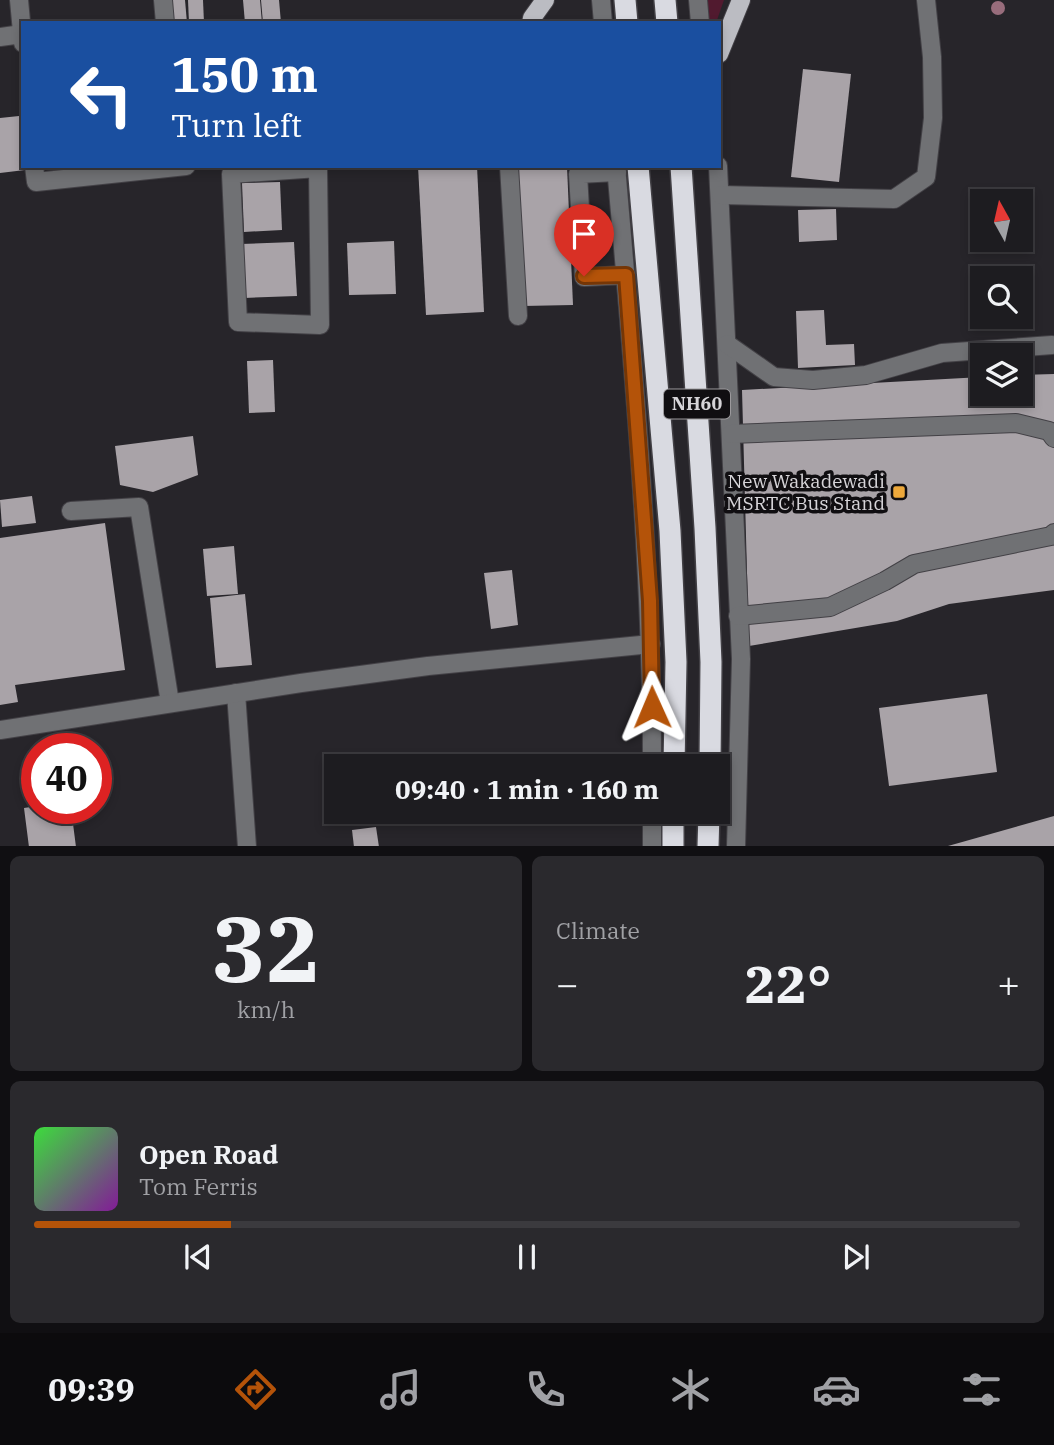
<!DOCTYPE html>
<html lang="en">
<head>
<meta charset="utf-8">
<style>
  body { margin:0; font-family:"IBM Plex Serif",serif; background:#2a292d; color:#f1f3f6; height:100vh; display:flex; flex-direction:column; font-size:26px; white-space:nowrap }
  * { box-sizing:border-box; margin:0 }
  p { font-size:23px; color:#a0a1a5 }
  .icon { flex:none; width:38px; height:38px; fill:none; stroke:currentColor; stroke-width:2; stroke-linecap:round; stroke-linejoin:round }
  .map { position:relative; height:846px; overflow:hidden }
  .panel { display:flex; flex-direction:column; gap:10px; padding:10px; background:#100f12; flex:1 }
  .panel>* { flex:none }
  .top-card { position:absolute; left:21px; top:21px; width:700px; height:147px; border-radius:0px; box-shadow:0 4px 10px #0003,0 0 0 2px #3b3a3e; background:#1a4fa0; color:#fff; overflow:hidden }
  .needle { width:46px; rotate:352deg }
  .buttons { position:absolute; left:970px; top:189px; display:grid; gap:14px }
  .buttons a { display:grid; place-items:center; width:63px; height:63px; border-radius:0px; background:#1d1c20; box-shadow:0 4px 10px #0003,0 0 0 2px #3b3a3e; font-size:35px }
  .speed { position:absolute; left:21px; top:733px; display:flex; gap:14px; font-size:35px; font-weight:700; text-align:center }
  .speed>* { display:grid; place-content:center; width:91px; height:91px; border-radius:50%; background:#1d1c20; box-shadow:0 4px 10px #0003,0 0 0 2px #3b3a3e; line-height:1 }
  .speed .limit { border:10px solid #d22; background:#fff; color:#111 }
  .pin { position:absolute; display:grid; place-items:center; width:60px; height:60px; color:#fff; margin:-72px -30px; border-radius:50% 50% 50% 0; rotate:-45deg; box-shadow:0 0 7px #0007 }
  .pin .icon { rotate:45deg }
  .me { position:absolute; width:77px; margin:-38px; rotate:359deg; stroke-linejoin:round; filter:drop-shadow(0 0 5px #0008) }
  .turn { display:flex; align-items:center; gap:24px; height:147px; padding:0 35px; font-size:32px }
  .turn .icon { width:91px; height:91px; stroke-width:2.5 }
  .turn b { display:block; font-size:49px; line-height:60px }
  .big { font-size:52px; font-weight:700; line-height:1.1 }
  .panel .tile { flex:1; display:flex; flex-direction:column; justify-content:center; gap:10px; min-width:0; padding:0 24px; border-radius:10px; background:#2a292d }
  .panel .dial { align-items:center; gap:0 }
  .dial b { font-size:91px; line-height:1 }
  .song { display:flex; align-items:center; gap:21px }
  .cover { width:84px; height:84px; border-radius:10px; background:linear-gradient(135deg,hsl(120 70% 55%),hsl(290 70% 35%)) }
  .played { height:7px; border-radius:4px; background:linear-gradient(90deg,#b45309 20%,#3b3a3e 20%) }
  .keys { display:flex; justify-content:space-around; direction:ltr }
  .heat { display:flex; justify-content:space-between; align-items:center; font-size:38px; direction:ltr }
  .panel .tiles { flex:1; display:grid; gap:10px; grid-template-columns:1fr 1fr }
  .tile:last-child { grid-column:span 2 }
  .trip { position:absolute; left:324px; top:754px; width:406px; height:70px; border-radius:0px; background:#1d1c20; box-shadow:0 4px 10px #0003,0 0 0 2px #3b3a3e; font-weight:700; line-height:70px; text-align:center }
  .tab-bar { display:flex; height:112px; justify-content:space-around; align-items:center; background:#0c0b0d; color:#a0a1a5 }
  .tab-bar .icon { width:49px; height:49px }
  .tab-bar .active { color:#b45309 }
  .tab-bar b { font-size:32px; color:#f1f3f6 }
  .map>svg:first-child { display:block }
</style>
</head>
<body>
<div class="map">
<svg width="1054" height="847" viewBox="0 0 1054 847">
  <rect width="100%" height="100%" fill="#27252a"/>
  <!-- green -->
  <path fill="#511a2f" d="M705 0H724L716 23H707Z"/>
  <!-- building -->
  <g fill="#a9a3a8">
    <path d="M169 0H185L187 23H171Z"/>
    <path d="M188 0H203L204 23H189Z"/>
    <path d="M243 0H260L262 23H245Z"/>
    <path d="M261 0H279L281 23H263Z"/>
    <path d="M803 69 851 74 839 182 791 177Z"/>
    <path d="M19 116 25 170 0 173V118Z"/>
    <path d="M418 166H477L484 312 426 315Z"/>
    <path d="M518 166H567L573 305 523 306Z"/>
    <path d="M280 182 282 230 244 232 242 183Z"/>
    <path d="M836 209 837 240 799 242 798 210Z"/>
    <path d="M394 241 396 294 349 295 347 243Z"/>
    <path d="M294 242 297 296 244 298 241 244Z"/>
    <path d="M824 310 826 345 854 344 855 365 798 368 796 311Z"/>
    <path d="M273 360 275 412 249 413 247 361Z"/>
    <path d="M1054 374V590L949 604 897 621 749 646 742 390 982 377V394H1020V375Z"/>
    <path d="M193 436 198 475 153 492 120 485 115 446Z"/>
    <path d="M32 496 36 523 2 527 0 500Z"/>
    <path d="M105 523 125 670 15 685 18 702 0 705V538Z"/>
    <path d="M234 546 238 594 207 596 203 549Z"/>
    <path d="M512 570 518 625 491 629 484 573Z"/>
    <path d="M245 594 252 665 216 668 210 598Z"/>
    <path d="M987 694 997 772 889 786 879 708Z"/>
    <path d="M37 806V808H71L76 847H29L24 808Z"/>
    <path d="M1054 816V847H948V846Z"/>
    <path d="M376 827 379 847H354L352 830Z"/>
  </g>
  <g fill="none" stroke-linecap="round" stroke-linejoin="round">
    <defs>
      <g id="minor">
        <path d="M19 0 23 43"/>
        <path d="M163 0 165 23"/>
        <path d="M601 0 603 23"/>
        <path d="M698 0 700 23"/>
        <path d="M0 37 22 34"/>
        <path d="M34 166 36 182 186 166"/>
        <path d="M509 166 518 316"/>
        <path d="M616 166C633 366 652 566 652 766"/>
        <path d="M718 166 741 659 736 847"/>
        <path d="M318 168 320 325 238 322 231 174Z"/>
        <path d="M617 172 578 174 584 277 626 275"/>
        <path d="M721 195 894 199 926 177 933 118 932 57 926 0"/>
        <path d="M727 344 774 377 813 380 866 375 942 353 1052 345"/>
        <path d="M731 434 1016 423 1049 431 1054 438"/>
        <path d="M71 511 139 507 170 703"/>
        <path d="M738 616 830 607 885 581 914 564 1051 536 1054 533"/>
        <path d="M236 693 247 847"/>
        <path d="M0 730 301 683 428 666 651 644"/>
        <path d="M652 812V847"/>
      </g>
      <g id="major">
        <path d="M531 23 532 18 545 0"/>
        <path d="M719 54 741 0"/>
      </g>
      <g id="highway">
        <path d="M625 0 627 23"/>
        <path d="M665 0 667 23"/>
        <path d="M638 166 670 531 676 662 674 766"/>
        <path d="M681 166 705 528 711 662 710 766"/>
        <path d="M673 847V812"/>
        <path d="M708 847 709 812"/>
      </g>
    </defs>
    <!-- minor casing -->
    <use href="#minor" stroke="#434146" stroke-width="20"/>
    <!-- major casing -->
    <use href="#major" stroke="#434146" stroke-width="20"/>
    <!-- highway casing -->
    <use href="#highway" stroke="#434146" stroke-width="24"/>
    <!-- minor -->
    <use href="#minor" stroke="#707174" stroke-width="18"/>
    <!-- major -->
    <use href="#major" stroke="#bbbcc2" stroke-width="18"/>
    <!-- highway -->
    <use href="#highway" stroke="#d9dae1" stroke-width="21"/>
  </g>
  <!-- trees -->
  <circle fill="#986d7c" cx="998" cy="8" r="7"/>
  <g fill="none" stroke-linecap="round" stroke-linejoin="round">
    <defs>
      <path id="route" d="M584 276 626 275 650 601 652 707"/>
    </defs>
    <!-- route casing -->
    <use href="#route" stroke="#753606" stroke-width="18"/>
    <!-- route -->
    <use href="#route" stroke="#b45309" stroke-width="12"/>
  </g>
  <!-- markers -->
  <rect fill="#eda83b" stroke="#100e11" stroke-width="2.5" x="892" y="485" width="14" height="14" rx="3.5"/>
  <g text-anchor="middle" stroke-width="7" stroke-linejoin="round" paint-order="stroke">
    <!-- shield labels -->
    <rect fill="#100e11" stroke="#9b999c" stroke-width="2" x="664" y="389.5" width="66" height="29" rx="5"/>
    <g font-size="18" font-weight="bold" fill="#d6d4d8">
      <text x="697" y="410">NH60</text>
    </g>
    <!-- poi labels -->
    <g font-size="19" fill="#d6d4d8" stroke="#100e11" text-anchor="end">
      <text x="885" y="488">New Wakadewadi<tspan x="885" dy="22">MSRTC Bus Stand</tspan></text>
    </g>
  </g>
</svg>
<div class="buttons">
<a><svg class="needle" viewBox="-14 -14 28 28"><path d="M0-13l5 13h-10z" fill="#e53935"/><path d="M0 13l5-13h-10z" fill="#a0a1a5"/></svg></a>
<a><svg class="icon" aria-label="search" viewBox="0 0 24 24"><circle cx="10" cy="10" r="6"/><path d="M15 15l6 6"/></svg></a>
<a><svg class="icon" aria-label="layers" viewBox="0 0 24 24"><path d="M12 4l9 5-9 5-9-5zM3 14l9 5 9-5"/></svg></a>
</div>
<div class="speed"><div class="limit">40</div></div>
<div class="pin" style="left:584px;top:276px;background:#d93025"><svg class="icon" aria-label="arrive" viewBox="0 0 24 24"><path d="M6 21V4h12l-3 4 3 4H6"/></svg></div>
<svg class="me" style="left:652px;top:707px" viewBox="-20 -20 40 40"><path d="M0-17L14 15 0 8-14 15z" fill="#b45309" stroke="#fff" stroke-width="4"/></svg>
<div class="trip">09:40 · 1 min · 160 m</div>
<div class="top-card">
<div class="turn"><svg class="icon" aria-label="left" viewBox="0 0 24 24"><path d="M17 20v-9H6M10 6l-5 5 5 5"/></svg><div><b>150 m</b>Turn left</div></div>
</div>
</div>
<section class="panel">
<div class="tiles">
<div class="tile dial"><b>32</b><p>km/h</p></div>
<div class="tile"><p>Climate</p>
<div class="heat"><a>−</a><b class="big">22°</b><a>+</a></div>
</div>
<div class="tile">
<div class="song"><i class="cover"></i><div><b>Open Road</b><p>Tom Ferris</p></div></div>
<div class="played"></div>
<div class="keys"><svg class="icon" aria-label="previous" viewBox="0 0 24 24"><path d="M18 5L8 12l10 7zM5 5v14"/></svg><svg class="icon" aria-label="pause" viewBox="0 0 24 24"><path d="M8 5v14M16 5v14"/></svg><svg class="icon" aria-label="next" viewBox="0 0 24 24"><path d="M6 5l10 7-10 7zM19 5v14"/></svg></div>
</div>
</div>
</section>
<nav class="tab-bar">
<b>09:39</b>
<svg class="icon active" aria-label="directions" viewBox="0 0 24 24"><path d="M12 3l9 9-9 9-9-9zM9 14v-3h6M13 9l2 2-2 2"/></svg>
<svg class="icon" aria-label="music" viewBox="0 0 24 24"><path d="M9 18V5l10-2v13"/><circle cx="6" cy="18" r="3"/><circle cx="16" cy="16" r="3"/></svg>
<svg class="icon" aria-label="phone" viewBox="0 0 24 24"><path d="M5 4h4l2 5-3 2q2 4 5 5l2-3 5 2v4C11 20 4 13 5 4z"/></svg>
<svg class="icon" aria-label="climate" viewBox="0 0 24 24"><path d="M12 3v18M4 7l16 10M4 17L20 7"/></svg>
<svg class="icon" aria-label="car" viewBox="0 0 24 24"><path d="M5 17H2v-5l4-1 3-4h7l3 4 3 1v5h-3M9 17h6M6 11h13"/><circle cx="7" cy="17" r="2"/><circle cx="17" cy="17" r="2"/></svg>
<svg class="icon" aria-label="filters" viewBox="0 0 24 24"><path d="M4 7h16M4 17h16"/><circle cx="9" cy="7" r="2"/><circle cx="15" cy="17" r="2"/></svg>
</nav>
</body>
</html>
